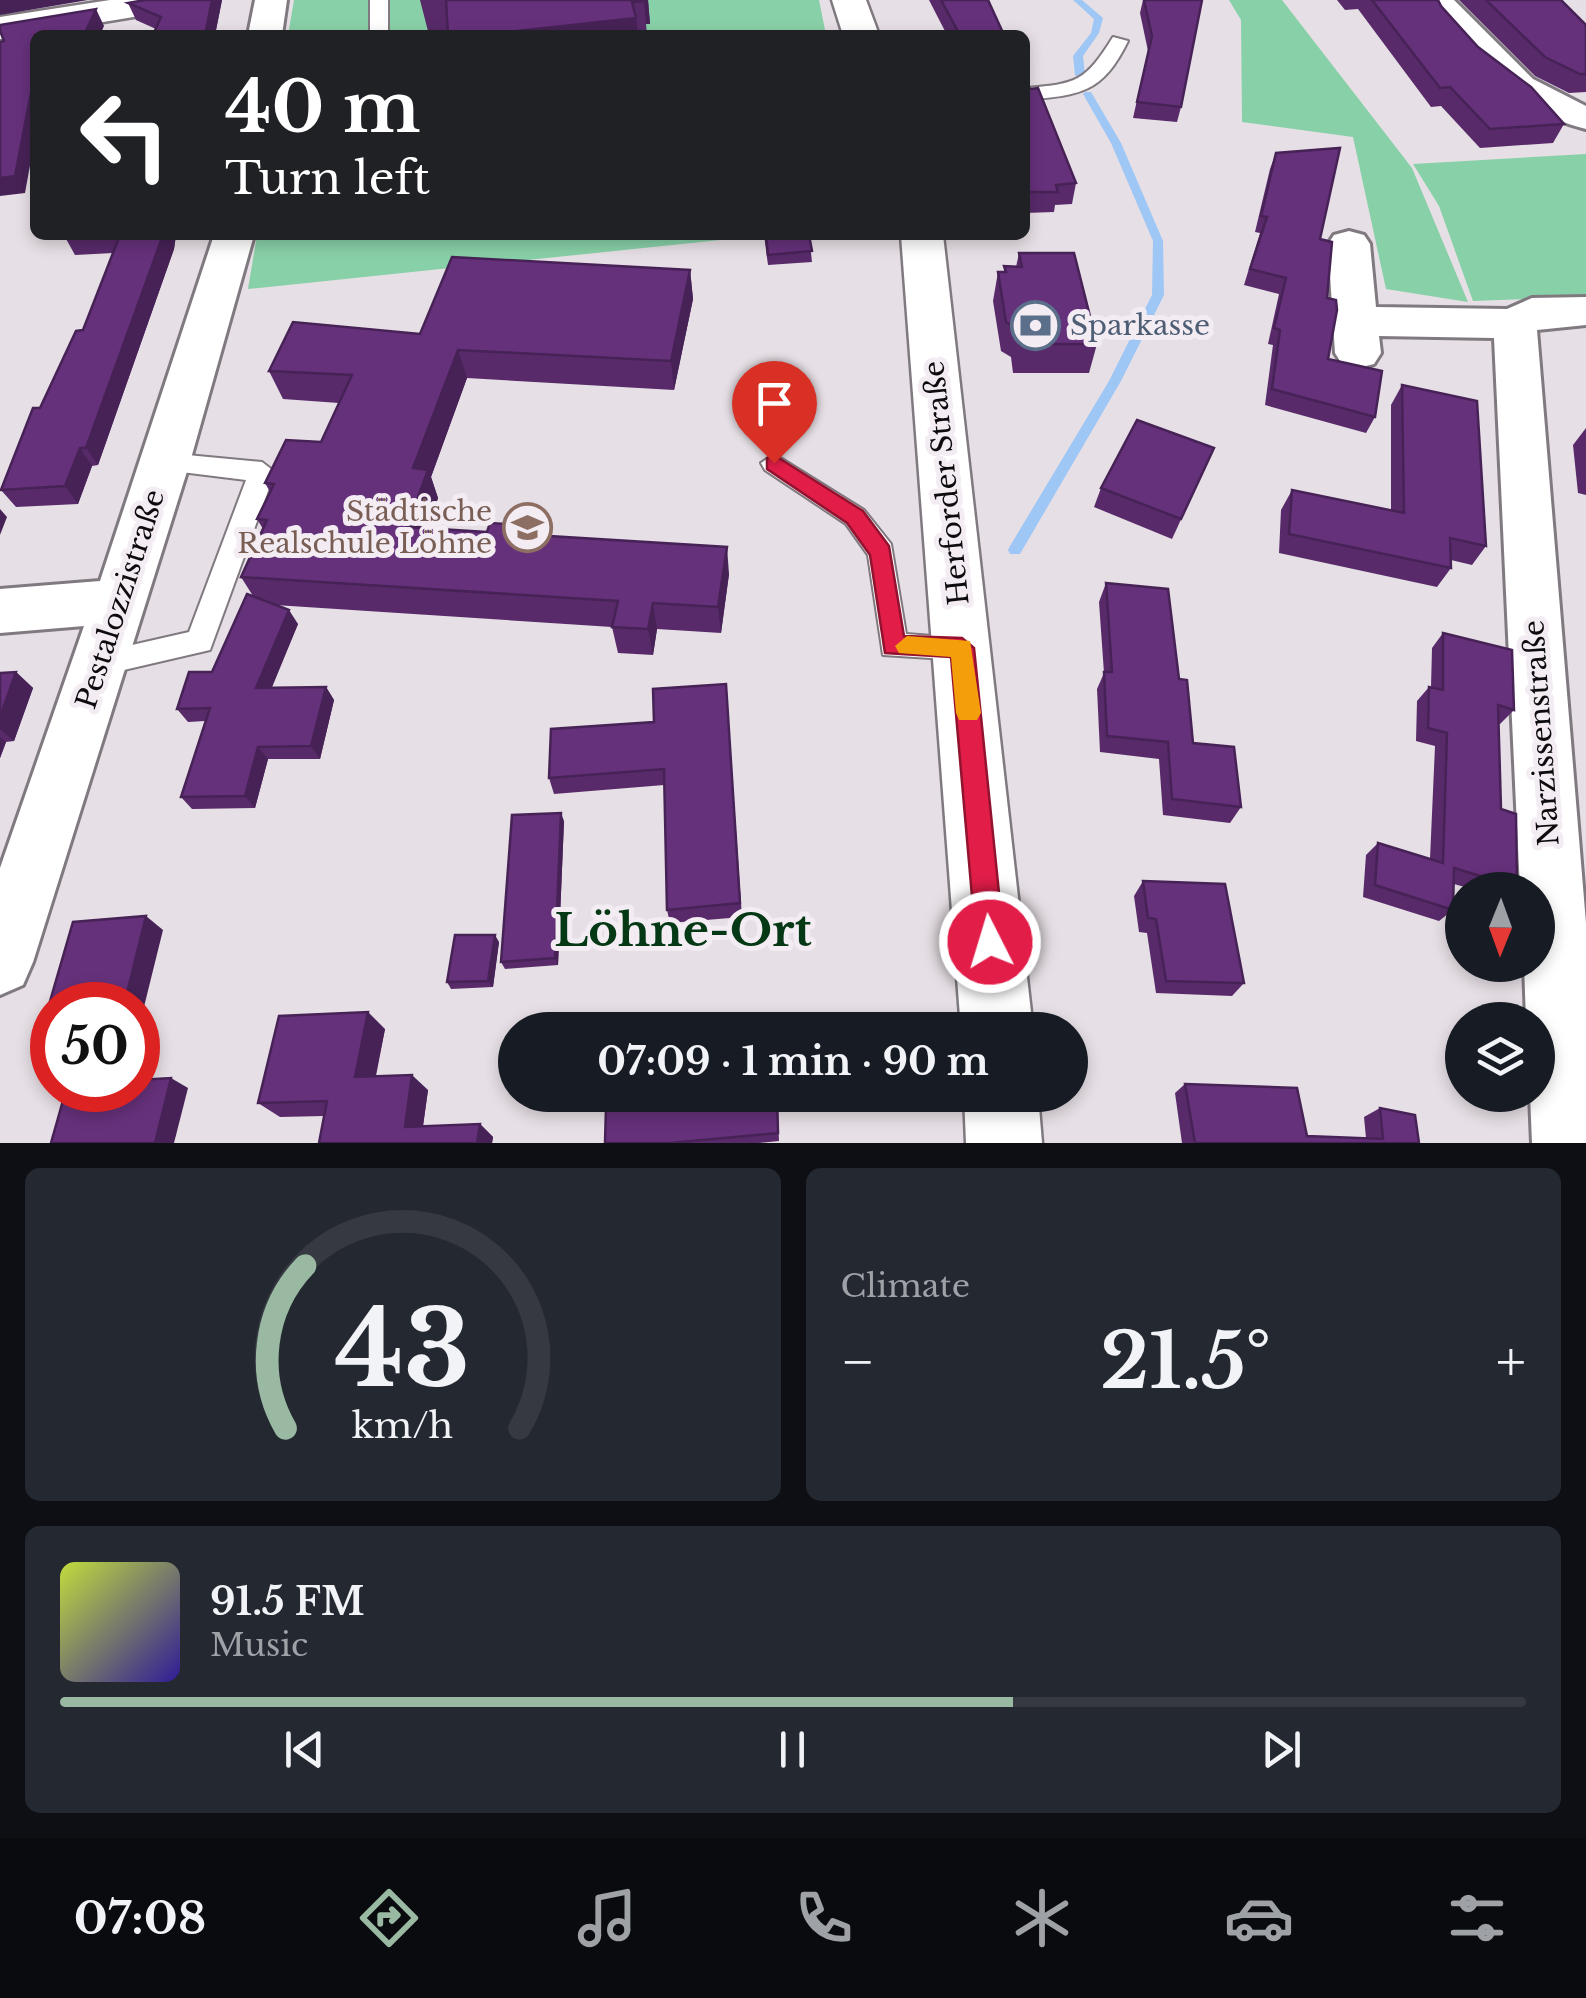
<!DOCTYPE html>
<html lang="en">
<head>
<meta charset="utf-8">
<style>
  body { margin:0; font-family:"Libre Baskerville",serif; background:#242831; color:#f1f3f6; height:100vh; display:flex; flex-direction:column; font-size:38px; white-space:nowrap }
  * { box-sizing:border-box; margin:0 }
  p { font-size:32px; color:#9ea1a6 }
  .icon { flex:none; width:55px; height:55px; fill:none; stroke:currentColor; stroke-width:2; stroke-linecap:round; stroke-linejoin:round }
  .map { position:relative; height:1143px; overflow:hidden }
  .side { display:flex; flex-direction:column; gap:25px; padding:25px; background:#0d0f14; flex:1 }
  .side>* { flex:none }
  .top-card { position:absolute; left:30px; top:30px; width:1000px; height:210px; border-radius:15px; box-shadow:0 5px 15px #0003; background:#202124; color:#fff; overflow:hidden }
  .needle { width:65px; rotate:181deg }
  .controls { position:absolute; left:1445px; top:872px; display:grid; gap:20px }
  .controls a { display:grid; place-items:center; width:110px; height:110px; border-radius:50%; background:#171b24; box-shadow:0 5px 15px #0003; font-size:50px }
  .speed { position:absolute; left:30px; top:982px; display:flex; gap:20px; font-size:50px; font-weight:700; text-align:center }
  .speed>* { display:grid; place-content:center; width:130px; height:130px; border-radius:50%; background:#171b24; box-shadow:0 5px 15px #0003; line-height:1 }
  .speed .limit { border:15px solid #d22; background:#fff; color:#111 }
  .pin { position:absolute; display:grid; place-items:center; width:85px; height:85px; color:#fff; margin:-102px -42px; border-radius:50% 50% 50% 0; rotate:-45deg; box-shadow:0 0 10px #0007 }
  .pin .icon { rotate:45deg }
  .me { position:absolute; width:110px; margin:-55px; rotate:355deg; stroke-linejoin:round; filter:drop-shadow(0 0 8px #0008) }
  .turn { display:flex; align-items:center; gap:35px; height:210px; padding:0 30px; font-size:45px }
  .turn .icon { width:130px; height:130px; stroke-width:2.5 }
  .turn b { display:block; font-size:70px; line-height:85px }
  .big { font-size:75px; font-weight:700; line-height:1.1 }
  .side .tile { flex:1; display:flex; flex-direction:column; justify-content:center; gap:15px; min-width:0; padding:0 35px; border-radius:15px; background:#242831 }
  .side .dial { align-items:center; gap:0 }
  .dial svg { height:260px; overflow:visible; fill:none; stroke:#363941; stroke-width:7; stroke-linecap:round; text-anchor:middle }
  .dial text { fill:#f1f3f6; stroke:none }
  .song { display:flex; align-items:center; gap:30px }
  .cover { width:120px; height:120px; border-radius:15px; background:linear-gradient(135deg,hsl(70 70% 55%),hsl(250 70% 35%)) }
  .played { height:10px; border-radius:5px; background:linear-gradient(90deg,#9ab9a3 65%,#363941 65%) }
  .keys { display:flex; justify-content:space-around; direction:ltr }
  .heat { display:flex; justify-content:space-between; align-items:center; font-size:55px; direction:ltr }
  .side .tiles { flex:1; display:grid; gap:25px; grid-template-columns:1fr 1fr }
  .tile:last-child { grid-column:span 2 }
  .trip { position:absolute; left:498px; top:1012px; width:590px; height:100px; border-radius:50px; background:#171b24; box-shadow:0 5px 15px #0003; font-weight:700; line-height:100px; text-align:center }
  .menu { display:flex; height:160px; justify-content:space-around; align-items:center; background:#090b0e; color:#9ea1a6 }
  .menu .icon { width:70px; height:70px }
  .menu .current { color:#9ab9a3 }
  .menu b { font-size:45px; color:#f1f3f6 }
  .map>svg:first-child { display:block }
</style>
</head>
<body>
<div class="map">
<svg width="1586" height="1143" viewBox="0 0 1586 1143">
  <rect width="100%" height="100%" fill="#e6dfe5"/>
  <!-- green -->
  <g fill="#88d0a7">
    <path d="M294 0H819L826 35H288Z"/>
    <path d="M1229 0H1282L1412 168 1468 302 1386 289 1353 137 1242 122 1241 20Z"/>
    <path d="M1586 154V297L1473 301 1439 206 1413 164Z"/>
    <path d="M257 235H769L248 289Z"/>
  </g>
  <g fill="none" stroke-linecap="round" stroke-linejoin="round">
    <!-- stream -->
    <g fill="#9fc7f5" fill-rule="evenodd">
      <path d="M1073 0H1082L1103 18 1099 33 1083 56 1085 75 1080 78 1075 75 1073 56 1091 33 1094 19Z"/>
      <path d="M1085 92H1091L1121 143 1163 241 1164 295 1121 381 1020 554H1010L1008 550 1010 546 1109 381 1152 295 1153 241 1111 143 1083 94Z"/>
    </g>
    <defs>
      <g id="service">
        <rect x="370" y="0" width="18" height="35"/>
        <path d="M1113 37 1128 41C1102 94 1080 95 1025 100V88C1077 84 1085 82 1113 37Z"/>
        <path d="M166 453 262 462 275 472 210 650 98 676 88 673 83 664 88 655 189 632 246 480 157 469 153 462 157 455Z"/>
        <path d="M774 454 864 510 891 544 906 634 972 639 976 648 972 657 962 660 883 655 868 555 846 524 765 470 761 463Z"/>
      </g>
      <g id="minor">
        <path d="M255 0H287L282 35H248Z"/>
        <path d="M1420 0H1454L1533 79 1586 106V129C1514 111 1461 60 1420 0Z"/>
        <path d="M1349 231 1364 235 1370 244 1376 307 1507 309 1532 298 1586 297V325L1537 330 1586 923V1143H1532L1530 1095H1538V1020H1526L1524 965H1538V890H1520L1494 338 1379 336 1381 353 1374 364 1358 368 1342 364 1335 353 1328 244 1334 235Z"/>
        <path d="M214 235H254L190 462 33 962 23 985 0 995V868L84 626 0 633V589L100 581Z"/>
      </g>
      <path id="tertiary" d="M110 0H193L188 7 176 10 0 39V17Z"/>
      <g id="secondary">
        <path d="M832 0H866L879 35H843Z"/>
        <path d="M901 235H943L1033 1030H961Z"/>
        <path d="M964 1095H1038L1042 1143H966Z"/>
      </g>
    </defs>
    <!-- service casing -->
    <use href="#service" stroke="#807a80" stroke-width="4"/>
    <!-- minor casing -->
    <use href="#minor" stroke="#807a80" stroke-width="6"/>
    <!-- tertiary casing -->
    <use href="#tertiary" stroke="#807a80" stroke-width="5"/>
    <!-- secondary casing -->
    <use href="#secondary" stroke="#807a80" stroke-width="5"/>
    <!-- service -->
    <use href="#service" fill="#fff" fill-rule="evenodd"/>
    <!-- minor -->
    <use href="#minor" fill="#fff" fill-rule="evenodd"/>
    <!-- tertiary -->
    <use href="#tertiary" fill="#fff" fill-rule="evenodd"/>
    <!-- secondary -->
    <use href="#secondary" fill="#fff" fill-rule="evenodd"/>
  </g>
  <!-- wall -->
  <g fill="#582a6a">
    <path d="M145 0H222L215 35H153L156 29 136 20 128 3Z"/>
    <path d="M420 0H648L650 24H646L647 35H448V34L429 35Z"/>
    <path d="M929 0H988L1004 35H947Z"/>
    <path d="M1143 0H1202L1181 107 1177 122 1133 118 1148 51 1140 13Z"/>
    <path d="M1337 0H1438L1441 6 1478 47 1564 124 1553 143 1480 148 1441 106 1431 107 1358 9 1345 10Z"/>
    <path d="M1459 0H1561L1586 25V92L1569 93 1535 76Z"/>
    <path d="M1025 81 1076 183 1072 204 1055 205 1054 212 1025 213Z"/>
    <path d="M1276 153 1320 239 1327 298 1328 359 1375 417 1366 433 1265 405 1273 345 1268 344 1279 294 1244 285 1260 233 1255 232 1270 169Z"/>
    <path d="M66 235H176L174 249 98 465 92 466 78 504 16 507 1 490 40 408 83 330 113 253 75 255 65 237Z"/>
    <path d="M764 235H809L812 262 768 265Z"/>
    <path d="M1019 253 1097 344 1089 373H1013L1011 357 1001 351 993 301 998 272H1004V266L1016 267Z"/>
    <path d="M690 270 693 299 674 390 467 378 431 477 438 498 428 528 487 532 536 526 539 535 729 574 721 633 657 629 653 655 618 653 612 627 275 605 298 624 271 688 326 687 334 700 320 759H268L255 808 192 809 181 797 205 721 188 722 177 709 212 672 253 596 241 577 263 529 257 519 270 492 265 483 321 442 339 403 283 399 269 371Z"/>
    <path d="M1402 385 1486 546 1472 565 1451 560V568L1437 587 1279 553 1281 510 1292 490 1391 511V405Z"/>
    <path d="M1586 428V495L1578 493 1573 445Z"/>
    <path d="M1214 448 1172 539 1094 507 1101 488Z"/>
    <path d="M1106 583 1179 679 1193 743 1241 807 1230 823 1163 815 1159 759 1100 752 1097 689 1104 673 1099 602Z"/>
    <path d="M1443 633 1514 710 1500 724 1498 723 1501 809 1517 887 1513 890H1475L1454 884 1453 910 1439 921 1363 897 1366 855 1378 843 1430 859 1435 746 1416 741 1417 701 1429 687H1431L1432 648Z"/>
    <path d="M16 672 33 688 14 741 6 742 0 758V673Z"/>
    <path d="M726 684 742 917 670 923 667 910 664 785 554 794 549 778Z"/>
    <path d="M564 821 558 965 505 969 501 962Z"/>
    <path d="M1143 881 1244 983 1232 996 1156 993 1147 933 1139 932 1134 896Z"/>
    <path d="M499 942 493 987 451 989 447 982Z"/>
    <path d="M385 1029 376 1076 428 1090 423 1126 480 1124 493 1137 492 1143H319L324 1116 280 1117 258 1103Z"/>
    <path d="M1185 1084 1307 1136 1366 1138 1364 1117 1380 1108 1419 1143H1182L1175 1093Z"/>
    <path d="M777 1095 779 1141 759 1143H605L630 1105Z"/>
  </g>
  <!-- shaded-wall -->
  <g fill="#472256">
    <path d="M0 0H88L0 15Z"/>
    <path d="M212 0H222L215 35H205Z"/>
    <path d="M642 0H648L650 24H646L644 1Z"/>
    <path d="M96 9 104 26 100 35H84Z"/>
    <path d="M636 18 638 35H508V32Z"/>
    <path d="M35 72V138L25 193 0 196V178Z"/>
    <path d="M163 235H176L174 249 98 465 86 448Z"/>
    <path d="M690 270 693 299 674 390 671 361Z"/>
    <path d="M458 350 467 378 431 477 438 498 419 554 407 527 413 468Z"/>
    <path d="M80 448 92 466 78 504 65 486Z"/>
    <path d="M0 509 7 517 0 535Z"/>
    <path d="M727 547 729 574 721 633 718 607Z"/>
    <path d="M653 603 657 629 653 655 648 629Z"/>
    <path d="M289 610 298 624 266 702 256 688Z"/>
    <path d="M16 672 33 688 14 741 0 729V717Z"/>
    <path d="M326 687 334 700 320 759 311 746Z"/>
    <path d="M0 737 6 742 0 758Z"/>
    <path d="M258 747 268 759 255 808 245 796Z"/>
    <path d="M561 813 564 821 558 965 555 958Z"/>
    <path d="M146 916 163 930 139 1027 138 1005H124Z"/>
    <path d="M495 935 499 942 493 987 488 981Z"/>
    <path d="M368 1012 385 1029 372 1092 355 1077Z"/>
    <path d="M412 1075 428 1090 421 1140 405 1127Z"/>
    <path d="M171 1078 188 1088 174 1143H155Z"/>
    <path d="M480 1124 493 1137 492 1143H477Z"/>
  </g>
  <!-- building -->
  <g fill="#66317b" stroke="#472256" stroke-width="2.5">
    <path d="M145 0H212L205 35H153L161 17 128 3Z"/>
    <path d="M446 0H644V1L632 2 636 18 508 32V35H448Z"/>
    <path d="M941 0H988L1004 35H960Z"/>
    <path d="M1144 0H1202L1181 107 1137 102 1152 36Z"/>
    <path d="M1372 0H1438L1441 6 1478 47 1531 87 1564 124 1490 129 1450 87 1440 88Z"/>
    <path d="M1486 0H1561L1586 25V74H1580L1545 57Z"/>
    <path d="M96 9 84 35H35V72L15 176 0 178V42L4 41 0 31V25Z"/>
    <path d="M1025 81 1030 89 1038 88 1076 183 1056 185 1058 192H1025Z"/>
    <path d="M1340 148 1320 239 1332 242 1327 298 1336 300 1337 310 1328 359 1382 371 1375 417 1272 389 1280 330 1274 328 1286 278 1250 269 1267 217 1261 216 1276 153Z"/>
    <path d="M66 235H98L65 237Z"/>
    <path d="M120 235H163L86 448H80L65 486 1 490 33 408H40L76 331 83 330Z"/>
    <path d="M766 235H809L812 251 768 255Z"/>
    <path d="M1019 253H1074L1097 344H1019L1016 328 1006 322 998 272H1006L1004 266 1022 267Z"/>
    <path d="M452 257 690 270 671 361 458 350 413 468 428 470 407 527 487 532 490 523 536 526 533 535 727 547 718 607 653 603 648 629 612 627 618 601 241 577 267 520 257 519 274 484 265 483 286 440 321 442 352 375 269 371 293 322 420 334Z"/>
    <path d="M1402 385 1477 401 1486 546 1450 538 1451 568 1289 534 1292 490 1404 513Z"/>
    <path d="M1137 420 1214 448 1181 519 1101 488Z"/>
    <path d="M1106 583 1168 589 1179 679 1187 680 1193 743 1234 747 1241 807 1172 799 1168 742 1107 736 1104 672H1112Z"/>
    <path d="M247 594 289 610 256 688 326 687 311 746 258 747 245 796 181 797 210 708 177 709 189 672H212Z"/>
    <path d="M1443 633 1512 650 1514 710 1498 705 1501 809 1516 814 1517 887 1454 868 1453 910 1375 885 1378 843 1443 863 1447 733 1428 728 1429 687 1443 690Z"/>
    <path d="M16 672 0 717V673Z"/>
    <path d="M726 684 740 903 667 910 664 769 549 778 551 729 654 722 653 689Z"/>
    <path d="M561 813 555 958 501 962 512 815Z"/>
    <path d="M1143 881 1225 884 1244 983 1166 981 1156 919 1148 918Z"/>
    <path d="M146 916 124 1005H52V1022H44L73 922Z"/>
    <path d="M455 935H495L488 981 447 982Z"/>
    <path d="M368 1012 355 1077 412 1075 405 1127 480 1124 477 1143H319L327 1101 258 1103 279 1016Z"/>
    <path d="M171 1078 155 1143H51L66 1090H138V1080Z"/>
    <path d="M1185 1084 1297 1088 1307 1136 1383 1139 1380 1108 1415 1115 1419 1143H1195Z"/>
    <path d="M630 1095H777L778 1133 670 1143H605L606 1107 630 1105Z"/>
  </g>
  <!-- route -->
  <path fill="#e11d48" stroke="#92132f" stroke-width="2.5" d="M774 455 863 511 889 546 904 636 962 638 974 648 1004 942 1000 952 990 956 980 952 976 942 951 657 885 653 870 555 847 523 767 469V458Z"/>
  <!-- slow -->
  <path fill="#f59e0b" d="M907 636 970 641 981 713 977 720H959L956 713 951 657 899 653 895 646Z"/>
  <!-- icons -->
  <defs>
    <symbol id="bank-ring" viewBox="-11 -11 22 22"><circle r="9.5" fill="#f3ecf3" stroke="#5c6f8a" stroke-width="1.5"/><path d="M-6-4H6V4H-6ZM0-2.3a2.3 2.3 0 1 0 0 4.6a2.3 2.3 0 1 0 0-4.6Z" fill="#5c6f8a"/></symbol>
    <symbol id="school-ring" viewBox="-11 -11 22 22"><circle r="9.5" fill="#f3ecf3" stroke="#8d6e63" stroke-width="1.5"/><path d="M0-5L7-2L0 1L-7-2ZM-4 1L0 2.5L4 1V4Q0 6-4 4Z" fill="#8d6e63"/></symbol>
  </defs>
  <g fill-rule="evenodd">
    <use href="#bank-ring" x="1008" y="298" width="55" height="55"/>
    <use href="#school-ring" x="500" y="500" width="55" height="55"/>
  </g>
  <g text-anchor="middle" stroke-width="10" stroke-linejoin="round" paint-order="stroke">
    <!-- service labels -->
    <g font-size="28" fill="#4e5e75" stroke="#f3ecf3" text-anchor="start">
      <text x="1070" y="335">Sparkasse</text>
    </g>
    <!-- street labels -->
    <g font-size="28" fill="#0d0b0d" stroke="#f3ecf3">
      <text transform="translate(946 483) rotate(-96)" y="10">Herforder Straße</text>
      <text transform="translate(120 599) rotate(-72)" y="10">Pestalozzistraße</text>
      <text transform="translate(1541 733) rotate(-94)" y="10">Narzissenstraße</text>
    </g>
    <!-- education labels -->
    <g font-size="28" fill="#785e54" stroke="#f3ecf3" text-anchor="end">
      <text x="492" y="521">Städtische<tspan x="492" dy="32">Realschule Löhne</tspan></text>
    </g>
    <!-- near-district labels -->
    <g font-size="45" font-weight="bold" fill="#053815" stroke="#f3ecf3">
      <text x="683" y="946">Löhne-Ort</text>
    </g>
  </g>
</svg>
<div class="controls">
<a><svg class="needle" viewBox="-14 -14 28 28"><path d="M0-13l5 13h-10z" fill="#e53935"/><path d="M0 13l5-13h-10z" fill="#9ea1a6"/></svg></a>
<a><svg class="icon" aria-label="layers" viewBox="0 0 24 24"><path d="M12 4l9 5-9 5-9-5zM3 14l9 5 9-5"/></svg></a>
</div>
<div class="speed"><div class="limit">50</div></div>
<div class="pin" style="left:774px;top:463px;background:#d93025"><svg class="icon" aria-label="arrive" viewBox="0 0 24 24"><path d="M6 21V4h12l-3 4 3 4H6"/></svg></div>
<svg class="me" style="left:990px;top:942px" viewBox="-20 -20 40 40"><circle r="17" fill="#e11d48" stroke="#fff" stroke-width="3"/><path d="M0-11L8 9 0 5-8 9z" fill="#fff"/></svg>
<div class="trip">07:09 · 1 min · 90 m</div>
<div class="top-card">
<div class="turn"><svg class="icon" aria-label="left" viewBox="0 0 24 24"><path d="M17 20v-9H6M10 6l-5 5 5 5"/></svg><div><b>40 m</b>Turn left</div></div>
</div>
</div>
<section class="side">
<div class="tiles">
<div class="tile dial"><svg viewBox="0 0 100 80">
<path d="M14 69A42 42 0 1 1 86 69"/>
<path d="M14 69A42 42 0 0 1 20 19" stroke="#9ab9a3"/>
<text x="50" y="56" font-size="32" font-weight="700">43</text>
<text x="50" y="72" font-size="11">km/h</text>
</svg></div>
<div class="tile"><p>Climate</p>
<div class="heat"><a>−</a><b class="big">21.5°</b><a>+</a></div>
</div>
<div class="tile">
<div class="song"><i class="cover"></i><div><b>91.5 FM</b><p>Music</p></div></div>
<div class="played"></div>
<div class="keys"><svg class="icon" aria-label="previous" viewBox="0 0 24 24"><path d="M18 5L8 12l10 7zM5 5v14"/></svg><svg class="icon" aria-label="pause" viewBox="0 0 24 24"><path d="M8 5v14M16 5v14"/></svg><svg class="icon" aria-label="next" viewBox="0 0 24 24"><path d="M6 5l10 7-10 7zM19 5v14"/></svg></div>
</div>
</div>
</section>
<nav class="menu">
<b>07:08</b>
<svg class="icon current" aria-label="directions" viewBox="0 0 24 24"><path d="M12 3l9 9-9 9-9-9zM9 14v-3h6M13 9l2 2-2 2"/></svg>
<svg class="icon" aria-label="music" viewBox="0 0 24 24"><path d="M9 18V5l10-2v13"/><circle cx="6" cy="18" r="3"/><circle cx="16" cy="16" r="3"/></svg>
<svg class="icon" aria-label="phone" viewBox="0 0 24 24"><path d="M5 4h4l2 5-3 2q2 4 5 5l2-3 5 2v4C11 20 4 13 5 4z"/></svg>
<svg class="icon" aria-label="climate" viewBox="0 0 24 24"><path d="M12 3v18M4 7l16 10M4 17L20 7"/></svg>
<svg class="icon" aria-label="car" viewBox="0 0 24 24"><path d="M5 17H2v-5l4-1 3-4h7l3 4 3 1v5h-3M9 17h6M6 11h13"/><circle cx="7" cy="17" r="2"/><circle cx="17" cy="17" r="2"/></svg>
<svg class="icon" aria-label="filters" viewBox="0 0 24 24"><path d="M4 7h16M4 17h16"/><circle cx="9" cy="7" r="2"/><circle cx="15" cy="17" r="2"/></svg>
</nav>
</body>
</html>
